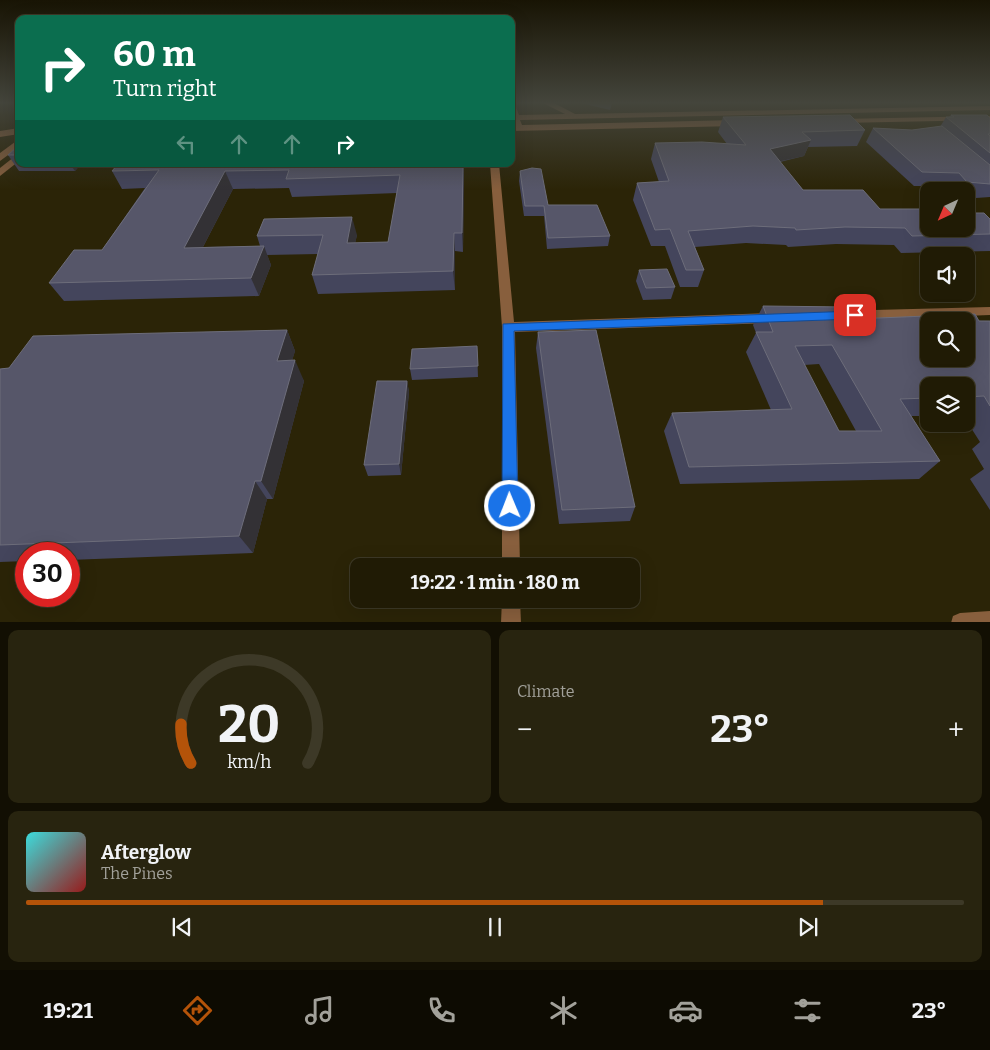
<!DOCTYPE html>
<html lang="en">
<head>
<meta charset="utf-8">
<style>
  body { margin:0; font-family:Bitter,serif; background:#28240f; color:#f1f3f6; height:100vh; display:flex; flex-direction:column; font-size:19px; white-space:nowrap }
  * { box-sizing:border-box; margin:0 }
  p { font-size:16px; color:#a2a19a }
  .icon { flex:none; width:28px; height:28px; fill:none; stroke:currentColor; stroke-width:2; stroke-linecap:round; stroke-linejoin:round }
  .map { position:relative; height:622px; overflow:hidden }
  .panel { display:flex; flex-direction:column; gap:8px; padding:8px; background:#120f03; flex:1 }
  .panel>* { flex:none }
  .guide { position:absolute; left:15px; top:15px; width:500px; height:152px; border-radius:10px; box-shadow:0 5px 20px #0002,0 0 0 1px #3d3927; background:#0b6e4f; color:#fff; overflow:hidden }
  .needle { width:32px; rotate:224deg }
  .fabs { position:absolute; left:920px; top:182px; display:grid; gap:10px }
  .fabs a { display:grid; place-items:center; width:55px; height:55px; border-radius:10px; background:#201b05; box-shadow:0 5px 20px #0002,0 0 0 1px #3d3927; font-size:25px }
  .speed { position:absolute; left:15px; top:542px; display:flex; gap:10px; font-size:25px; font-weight:700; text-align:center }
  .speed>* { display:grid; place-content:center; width:65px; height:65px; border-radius:50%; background:#201b05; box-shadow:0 5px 20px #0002,0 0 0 1px #3d3927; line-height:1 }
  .speed .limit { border:8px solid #d22; background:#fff; color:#111 }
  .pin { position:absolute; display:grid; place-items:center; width:42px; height:42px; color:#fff; margin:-21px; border-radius:10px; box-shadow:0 2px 8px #0006 }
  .me { position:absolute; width:55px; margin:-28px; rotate:359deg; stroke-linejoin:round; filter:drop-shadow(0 0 4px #0008) }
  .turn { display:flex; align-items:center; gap:18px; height:105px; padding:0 15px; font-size:22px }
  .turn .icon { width:65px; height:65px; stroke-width:2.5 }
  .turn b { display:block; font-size:35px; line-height:42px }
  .lanes { display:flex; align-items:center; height:48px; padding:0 15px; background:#0003; justify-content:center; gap:25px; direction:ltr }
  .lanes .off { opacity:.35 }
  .big { font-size:38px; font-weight:700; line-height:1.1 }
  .panel .card { flex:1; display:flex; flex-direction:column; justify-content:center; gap:8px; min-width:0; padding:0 18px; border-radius:10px; background:#28240f }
  .panel .dial { align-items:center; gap:0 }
  .dial svg { height:130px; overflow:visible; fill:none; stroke:#3d3927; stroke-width:7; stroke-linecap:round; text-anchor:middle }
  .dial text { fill:#f1f3f6; stroke:none }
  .song { display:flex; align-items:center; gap:15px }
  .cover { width:60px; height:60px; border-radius:8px; background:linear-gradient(135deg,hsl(180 70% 55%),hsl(0 70% 35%)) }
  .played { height:5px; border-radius:2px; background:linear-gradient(90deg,#b45309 85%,#3d3927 85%) }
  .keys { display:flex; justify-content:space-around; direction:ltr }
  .heat { display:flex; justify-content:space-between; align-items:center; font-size:28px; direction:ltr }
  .panel .tiles { flex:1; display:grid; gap:8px; grid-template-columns:1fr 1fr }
  .card:last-child { grid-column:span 2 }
  .trip { position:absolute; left:350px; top:558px; width:290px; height:50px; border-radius:10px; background:#201b05; box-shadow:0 5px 20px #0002,0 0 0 1px #3d3927; font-weight:700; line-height:50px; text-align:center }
  .tabs { display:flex; height:80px; justify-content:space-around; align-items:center; background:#0d0b02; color:#a2a19a }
  .tabs .icon { width:35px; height:35px }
  .tabs .active { color:#b45309 }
  .tabs b { font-size:22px; color:#f1f3f6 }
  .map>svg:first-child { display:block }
</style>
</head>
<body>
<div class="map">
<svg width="990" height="623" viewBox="0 0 990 623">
  <rect width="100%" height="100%" fill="#2b2407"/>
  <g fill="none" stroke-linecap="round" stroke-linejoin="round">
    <!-- minor -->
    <g fill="#885f3d" fill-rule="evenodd">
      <path d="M511 103 515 104 519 115 565 114 543 103H554L575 114 990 106V110L520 120 522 125 736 120 740 123 736 126 511 131V125H514L511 120Z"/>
      <path d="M990 116V120L839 123 835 121 839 119Z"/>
      <path d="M19 128V134L0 137V131Z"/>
      <path d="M19 139V147L0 161V153Z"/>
      <path d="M19 153V161L0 176V168Z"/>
      <path d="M490 164H499L514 322 773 313 779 318 773 323 515 332 520 566H502V327Z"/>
      <path d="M990 307V315L835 321 829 316 835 311Z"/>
      <path d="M502 599H520L521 623H501Z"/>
    </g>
    <!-- tertiary -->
    <path fill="#885f3d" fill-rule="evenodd" d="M990 611V623H951L953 616 960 613Z"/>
  </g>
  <!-- wall -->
  <g fill="#44455c" fill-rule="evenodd">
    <path d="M581 103H612L610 110Z"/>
    <path d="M951 115 990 118V197L976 198 966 197V191H953L949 186H914L866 142 873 128 912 130 940 127 946 117H949Z"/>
    <path d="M723 117 865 130 857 146 808 147 804 156 780 162 803 190 880 209 990 219V251L901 253 894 245 836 244 788 247 786 245 746 243 695 247 704 270 698 287H680L665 246H651L633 200 637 183 659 182 651 159 655 143 727 144 718 132Z"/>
    <path d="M19 145V164H81L75 171H19L8 155Z"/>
    <path d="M464 164 463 252 455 251V290L318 294 312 275 318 254 267 255 271 265 259 296 64 301 49 283 102 250 145 188 122 189 112 171ZM289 188 292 197 397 193 388 242 355 243 357 235 264 219 257 236 260 246 203 247 233 189Z"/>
    <path d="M520 171 548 205 610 236 608 246 547 249 544 216H524L519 181Z"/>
    <path d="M639 270 675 287 671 299 643 300 636 281Z"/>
    <path d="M763 306 854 319 990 321V510L970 479 984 469 972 449 980 442 966 420V386H929V416H911L940 461 919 479 680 484 664 431 672 413 771 410 746 352 756 333 753 325ZM819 364 856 431H839L804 365Z"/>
    <path d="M287 330 295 351 292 360 304 381 273 499H267L253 553 69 560V554H26V561L0 562V369Z"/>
    <path d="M538 332 635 507 630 521 559 524 536 348Z"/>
    <path d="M477 346 478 377 412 380 410 369Z"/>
    <path d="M407 381 409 392 401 475 368 476 364 465Z"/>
  </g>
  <!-- shaded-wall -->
  <g fill="#333135">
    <path d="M811 140 804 156 763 165 770 149Z"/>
    <path d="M70 164H81L75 171Z"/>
    <path d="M463 164H464V166L463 252 462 233Z"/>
    <path d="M225 171 233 189 193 266 184 248Z"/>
    <path d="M352 217 357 235 351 262 347 243Z"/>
    <path d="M454 233 455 251V290L453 271Z"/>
    <path d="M264 246 271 265 259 296 251 278Z"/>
    <path d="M287 330 295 351 286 382 277 361Z"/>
    <path d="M295 360 304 381 273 499 261 481Z"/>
    <path d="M407 381 409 392 401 475 399 464Z"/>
    <path d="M255 481 267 499 253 553 239 536Z"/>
  </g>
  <!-- building -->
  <g fill="#565669" stroke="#6d6d7a" fill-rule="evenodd">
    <path d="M850 115 865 130 802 132 811 140 770 149 803 190H863L880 209H929V229H966V213H984L990 219V234L912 236 905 228 845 227 796 230 795 228 753 226 688 231 704 270H686L670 229 655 230 637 183 669 181 655 143 702 142 746 145 723 117Z"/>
    <path d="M951 115H987L990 118V134H988L990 136V153L946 117H954Z"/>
    <path d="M942 126 990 165V184L967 182 959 173 922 172 873 128 912 130Z"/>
    <path d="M19 145V155H8Z"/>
    <path d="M118 164H463L462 233H454L453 271 312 275 323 235 257 236 264 219 352 217 347 243 388 242 400 175 286 179 289 170 225 171 184 248 264 246 251 278 49 283 74 250H102L159 170 112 171Z"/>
    <path d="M532 168 541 169 548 205H597L610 236 548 238 544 206H525L520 171Z"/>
    <path d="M667 269 675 287 646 288 639 270Z"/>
    <path d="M763 306 847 307 854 319 975 314 979 321H990V406L984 396 966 397V386H929V398L900 399 940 461 689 467 672 413 792 409 756 332H773ZM929 321H966V359H929ZM832 345 882 431H839L795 346Z"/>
    <path d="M287 330 277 361 295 360 261 481H255L239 536 0 545V369L9 368 33 336Z"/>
    <path d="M596 330 635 507 562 510 538 332Z"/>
    <path d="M477 346 478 366 410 369 412 349Z"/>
    <path d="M377 381H407L399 464 364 465Z"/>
  </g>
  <!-- sky -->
  <linearGradient id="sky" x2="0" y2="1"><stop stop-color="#181404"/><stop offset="0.54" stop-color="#44453c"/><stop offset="1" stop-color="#44453c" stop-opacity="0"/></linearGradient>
  <rect width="990" height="190" fill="url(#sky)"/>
  <!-- route -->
  <path fill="#1a73e8" stroke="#114b97" d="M855 311 861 315 855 319 514 331 518 506 515 512 510 514 505 512 502 506 503 324Z"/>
</svg>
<div class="fabs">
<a><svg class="needle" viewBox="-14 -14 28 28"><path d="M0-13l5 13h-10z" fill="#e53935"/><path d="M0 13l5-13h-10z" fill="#a2a19a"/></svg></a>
<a><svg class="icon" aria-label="sound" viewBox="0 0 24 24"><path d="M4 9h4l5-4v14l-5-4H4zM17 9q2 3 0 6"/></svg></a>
<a><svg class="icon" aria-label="search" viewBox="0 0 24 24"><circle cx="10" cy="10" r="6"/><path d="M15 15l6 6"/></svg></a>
<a><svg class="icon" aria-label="layers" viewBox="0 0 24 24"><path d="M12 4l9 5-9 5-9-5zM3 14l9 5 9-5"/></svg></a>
</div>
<div class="speed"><div class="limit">30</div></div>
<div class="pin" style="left:855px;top:315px;background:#d93025"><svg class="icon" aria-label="arrive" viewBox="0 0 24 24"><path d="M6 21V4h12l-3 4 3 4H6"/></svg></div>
<svg class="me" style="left:510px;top:506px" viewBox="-20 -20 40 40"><circle r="17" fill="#1a73e8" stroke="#fff" stroke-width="3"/><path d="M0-11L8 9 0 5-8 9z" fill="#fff"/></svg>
<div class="trip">19:22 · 1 min · 180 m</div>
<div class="guide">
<div class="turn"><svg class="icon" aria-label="right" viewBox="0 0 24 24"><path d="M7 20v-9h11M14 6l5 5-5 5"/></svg><div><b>60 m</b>Turn right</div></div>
<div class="lanes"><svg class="icon off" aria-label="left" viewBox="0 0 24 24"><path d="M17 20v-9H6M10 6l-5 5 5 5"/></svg><svg class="icon off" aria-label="ahead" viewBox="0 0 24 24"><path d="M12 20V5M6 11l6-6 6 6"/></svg><svg class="icon off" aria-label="ahead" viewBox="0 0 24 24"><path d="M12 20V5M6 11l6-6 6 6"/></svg><svg class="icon" aria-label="right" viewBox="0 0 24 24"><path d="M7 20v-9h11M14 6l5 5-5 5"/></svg></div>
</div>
</div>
<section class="panel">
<div class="tiles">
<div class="card dial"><svg viewBox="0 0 100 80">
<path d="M14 69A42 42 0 1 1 86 69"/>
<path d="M14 69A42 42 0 0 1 8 45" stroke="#b45309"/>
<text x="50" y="56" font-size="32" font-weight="700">20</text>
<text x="50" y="72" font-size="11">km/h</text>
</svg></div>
<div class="card"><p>Climate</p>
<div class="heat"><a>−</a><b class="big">23°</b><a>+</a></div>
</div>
<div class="card">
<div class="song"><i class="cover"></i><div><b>Afterglow</b><p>The Pines</p></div></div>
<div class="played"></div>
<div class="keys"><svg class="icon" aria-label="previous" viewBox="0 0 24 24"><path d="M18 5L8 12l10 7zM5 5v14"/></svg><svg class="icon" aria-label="pause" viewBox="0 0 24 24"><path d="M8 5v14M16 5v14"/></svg><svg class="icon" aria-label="next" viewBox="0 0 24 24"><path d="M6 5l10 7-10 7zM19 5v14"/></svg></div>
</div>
</div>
</section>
<nav class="tabs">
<b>19:21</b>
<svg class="icon active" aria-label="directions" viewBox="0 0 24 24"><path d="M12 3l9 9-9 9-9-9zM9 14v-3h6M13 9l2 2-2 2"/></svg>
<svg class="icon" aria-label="music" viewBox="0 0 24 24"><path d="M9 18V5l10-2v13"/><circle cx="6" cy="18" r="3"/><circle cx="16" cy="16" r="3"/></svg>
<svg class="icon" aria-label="phone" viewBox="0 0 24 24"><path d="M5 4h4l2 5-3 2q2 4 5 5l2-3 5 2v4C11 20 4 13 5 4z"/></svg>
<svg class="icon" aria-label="climate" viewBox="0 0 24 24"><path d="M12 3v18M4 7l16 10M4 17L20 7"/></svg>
<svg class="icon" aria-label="car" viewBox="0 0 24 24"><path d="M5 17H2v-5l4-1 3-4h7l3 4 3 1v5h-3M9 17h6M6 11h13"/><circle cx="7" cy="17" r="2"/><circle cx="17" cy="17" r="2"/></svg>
<svg class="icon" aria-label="filters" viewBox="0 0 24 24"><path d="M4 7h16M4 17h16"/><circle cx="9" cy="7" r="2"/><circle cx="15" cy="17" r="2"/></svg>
<b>23°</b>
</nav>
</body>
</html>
